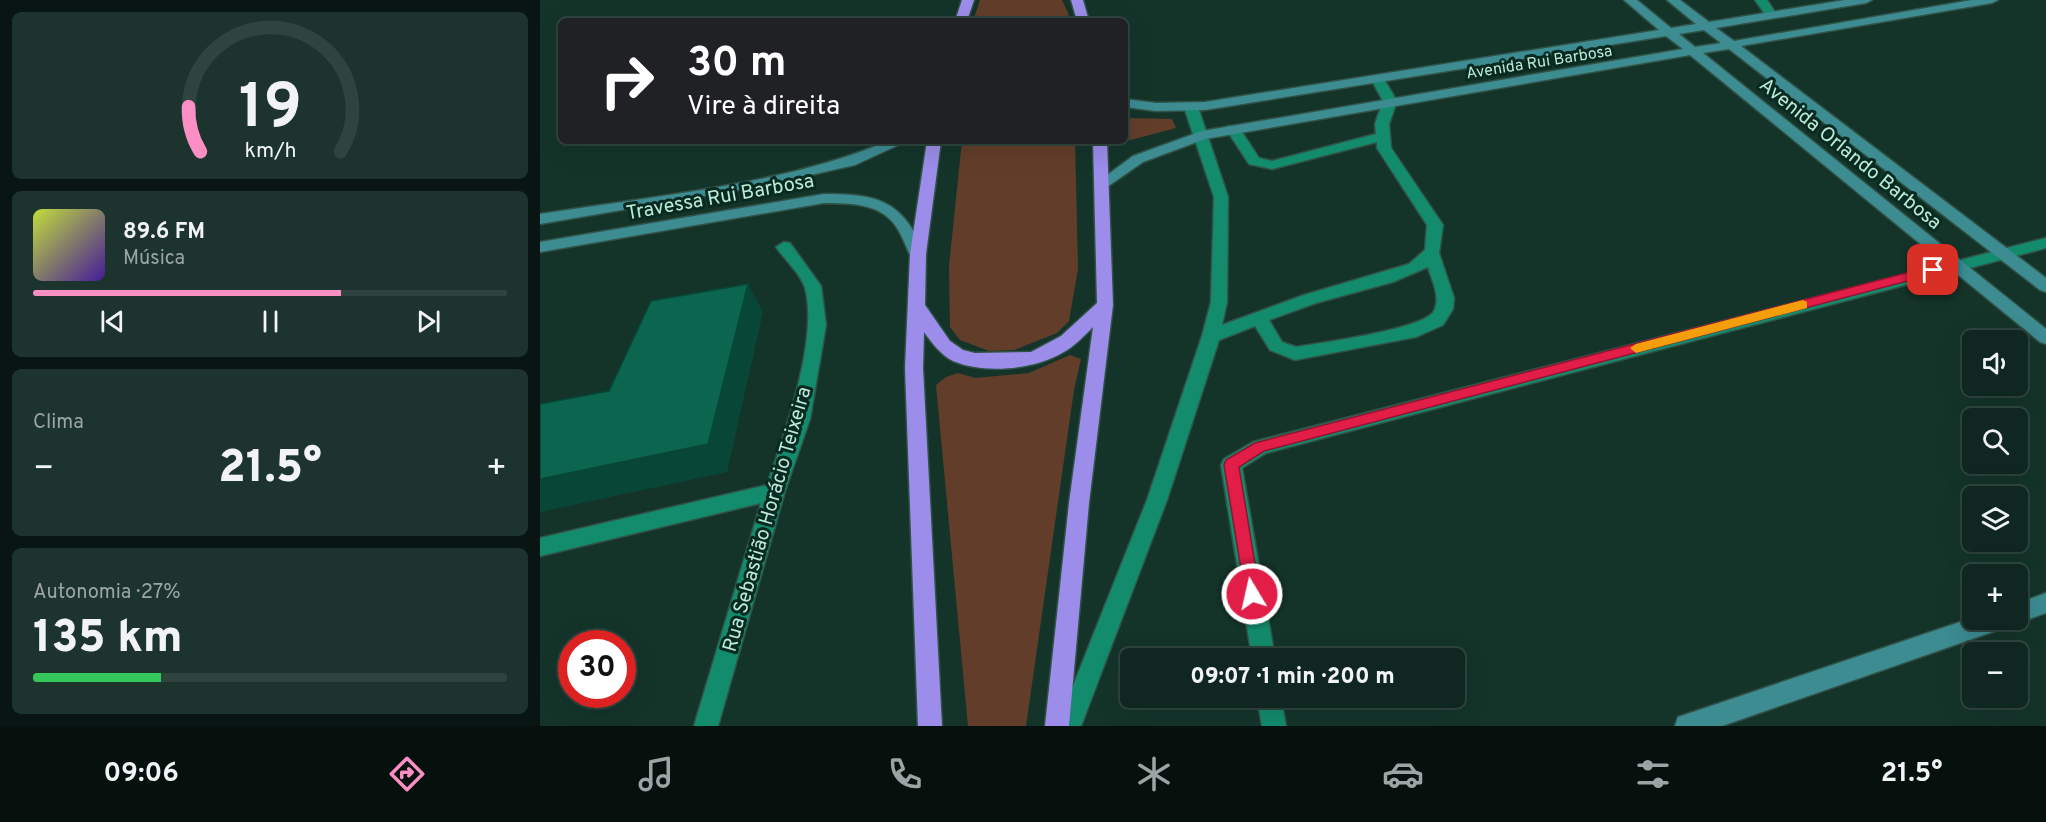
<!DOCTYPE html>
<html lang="pt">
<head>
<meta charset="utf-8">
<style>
  body { margin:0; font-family:Overpass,sans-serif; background:#1d332d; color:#f1f3f6; height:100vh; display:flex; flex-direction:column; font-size:22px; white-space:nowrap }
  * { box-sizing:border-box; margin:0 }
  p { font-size:20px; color:#9ba5a5 }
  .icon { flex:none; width:33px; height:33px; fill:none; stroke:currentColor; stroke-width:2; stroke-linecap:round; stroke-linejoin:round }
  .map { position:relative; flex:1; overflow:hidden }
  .drawer { display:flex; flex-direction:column; gap:12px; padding:12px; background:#081512; width:540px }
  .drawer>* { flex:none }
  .banner { position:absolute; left:18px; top:18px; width:570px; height:126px; border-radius:9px; box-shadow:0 6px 24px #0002,0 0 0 2px #2f443e; background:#202124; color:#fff; overflow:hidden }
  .tools { position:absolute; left:1422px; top:330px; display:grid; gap:12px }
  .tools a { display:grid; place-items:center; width:66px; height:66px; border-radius:9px; background:#0f2720; box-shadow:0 6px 24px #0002,0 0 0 2px #2f443e; font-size:30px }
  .speed { position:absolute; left:18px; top:630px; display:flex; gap:12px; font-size:30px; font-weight:700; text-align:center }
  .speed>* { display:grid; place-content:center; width:78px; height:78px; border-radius:50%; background:#0f2720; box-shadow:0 6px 24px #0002,0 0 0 2px #2f443e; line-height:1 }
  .speed .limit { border:9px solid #d22; background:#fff; color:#111 }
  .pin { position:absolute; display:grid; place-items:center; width:51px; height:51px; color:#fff; margin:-26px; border-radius:12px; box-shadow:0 3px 9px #0006 }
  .me { position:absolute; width:66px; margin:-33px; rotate:351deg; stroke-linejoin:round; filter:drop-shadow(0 0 4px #0008) }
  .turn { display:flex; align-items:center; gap:21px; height:126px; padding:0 30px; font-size:27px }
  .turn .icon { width:78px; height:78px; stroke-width:2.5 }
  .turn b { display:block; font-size:42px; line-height:51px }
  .big { font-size:45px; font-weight:800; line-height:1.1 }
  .drawer .card { flex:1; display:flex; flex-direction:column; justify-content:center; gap:9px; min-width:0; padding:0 21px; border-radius:9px; background:#1d332d }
  .drawer .dial { align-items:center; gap:0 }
  .dial svg { height:156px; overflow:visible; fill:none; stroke:#2f443e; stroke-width:7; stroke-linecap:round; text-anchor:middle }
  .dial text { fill:#f1f3f6; stroke:none }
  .song { display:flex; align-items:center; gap:18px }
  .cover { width:72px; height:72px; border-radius:9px; background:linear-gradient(135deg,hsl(70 70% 55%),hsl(260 70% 35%)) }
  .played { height:6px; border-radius:3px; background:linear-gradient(90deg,#fb8fc4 65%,#2f443e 65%) }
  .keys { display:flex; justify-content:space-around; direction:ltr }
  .heat { display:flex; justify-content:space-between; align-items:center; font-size:33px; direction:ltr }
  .charge { height:9px; border-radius:4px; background:linear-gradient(90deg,#34c759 27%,#2f443e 0) }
  .trip { position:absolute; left:580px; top:648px; width:345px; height:60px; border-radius:9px; background:#0f2720; box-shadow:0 6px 24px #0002,0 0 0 2px #2f443e; font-weight:800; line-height:60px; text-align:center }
  .dock { display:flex; height:96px; justify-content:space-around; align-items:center; background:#06100d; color:#9ba5a5 }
  .dock .icon { width:42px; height:42px }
  .dock .current { color:#fb8fc4 }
  .dock b { font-size:27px; color:#f1f3f6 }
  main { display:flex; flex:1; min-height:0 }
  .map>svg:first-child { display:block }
</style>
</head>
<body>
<main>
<section class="drawer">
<div class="card dial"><svg viewBox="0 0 100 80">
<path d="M14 69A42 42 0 1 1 86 69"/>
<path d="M14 69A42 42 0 0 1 8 46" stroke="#fb8fc4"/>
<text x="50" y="56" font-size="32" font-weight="700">19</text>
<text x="50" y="72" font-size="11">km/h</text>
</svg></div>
<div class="card">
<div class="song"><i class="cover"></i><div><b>89.6 FM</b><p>Música</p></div></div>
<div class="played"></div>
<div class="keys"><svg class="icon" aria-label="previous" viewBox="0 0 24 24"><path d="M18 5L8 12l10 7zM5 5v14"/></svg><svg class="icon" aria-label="pause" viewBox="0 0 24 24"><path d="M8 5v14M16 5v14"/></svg><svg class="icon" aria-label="next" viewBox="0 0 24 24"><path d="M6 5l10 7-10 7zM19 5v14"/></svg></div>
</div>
<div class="card"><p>Clima</p>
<div class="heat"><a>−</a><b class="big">21.5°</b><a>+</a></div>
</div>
<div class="card"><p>Autonomia · 27%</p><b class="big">135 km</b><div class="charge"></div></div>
</section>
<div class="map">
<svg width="1506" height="726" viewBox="0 0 1506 726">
  <rect width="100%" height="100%" fill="#14342a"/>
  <!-- green -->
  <g fill="#623e2a">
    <path d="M440 0H522L529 15 518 21H433Z"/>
    <path d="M585 118 632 119 636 128 583 142Z"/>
    <path d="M422 141H535L538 269 529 321 517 333 474 350 449 351 420 340 410 327 409 266Z"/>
    <path d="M530 355 541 359 534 390 486 726H428L396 385 406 377 418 373 435 378 489 373Z"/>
  </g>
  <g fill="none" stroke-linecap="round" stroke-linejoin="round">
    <defs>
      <g id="lane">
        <path d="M1215 0H1227L1237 15 1235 17H1227Z"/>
        <path d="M837 75 842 76 857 101 849 124 851 148 903 225 899 253 914 298 913 309 903 325 876 337 755 360 730 350 715 326 679 340 627 500 541 726H517L607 500 662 336 671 302 674 197 644 107 651 103 658 107 688 197 687 302 682 325 764 295 869 264 885 250 887 225 837 148V142L732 169 709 164 686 129 688 126H698L719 158 732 161 836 134 835 124 843 101 831 79ZM888 267C892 281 901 297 894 311 885 329 780 343 756 347L742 342 729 320 776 303 853 282Z"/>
      </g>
      <g id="street">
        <path d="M1506 238V248L726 453 702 468 735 658H712L681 465 684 459 713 442Z"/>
        <path d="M244 242 250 243 281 286 286 325 270 419 245 491 178 726H154L221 503 0 556V538L227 485C244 436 279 338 265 288 261 274 244 259 236 247Z"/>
        <path d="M717 698H741L746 726H722Z"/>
      </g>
      <g id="secondary">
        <path d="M1084 0H1097L1131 28 1156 24 1127 0H1140L1169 22 1305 0H1332L1326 3 1176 28 1194 41 1432 0H1458L1452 3 1201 46 1506 278V292L1500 290 1189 49 1163 53 1506 329V344L1500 342 1150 55 665 139 603 162 567 187 562 188 555 184 593 156 662 131 1143 49 1126 36 665 110 616 111 585 107V99L616 103 665 102 1119 30ZM1164 30 1181 43 1155 47 1139 34Z"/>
        <path d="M348 141H367L315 165 222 186 0 224V214C112 196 244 185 348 141Z"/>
        <path d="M284 194C341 194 361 201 386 254L384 258H372C366 248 363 237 357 228 342 203 309 203 284 203L0 252V242Z"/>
        <path d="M1506 593V613L1478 623 1470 620H1478V603Z"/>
        <path d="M1432 618 1469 620 1466 627 1458 630 1182 726H1135L1138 717 1147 714Z"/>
      </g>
      <g id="highway">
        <path d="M422 0H434L427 21H415Z"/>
        <path d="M531 0H543L549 21H537Z"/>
        <path d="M387 141H401L386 254 385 305 410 341 423 350 435 353 491 352 521 336 557 303 553 141H567L573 305 549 503 529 726H505L529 503 553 327C544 336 534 347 522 353 493 370 444 374 413 361 401 355 392 343 384 332L383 368 402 726H378L365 368 370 254Z"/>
      </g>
    </defs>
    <!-- lane casing -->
    <use href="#lane" stroke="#315246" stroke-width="3"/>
    <!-- street casing -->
    <use href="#street" stroke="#315246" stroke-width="3"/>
    <!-- secondary casing -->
    <use href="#secondary" stroke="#315246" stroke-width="3"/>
    <!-- highway casing -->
    <use href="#highway" stroke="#315246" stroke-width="3"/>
    <!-- lane -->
    <use href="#lane" fill="#138b6d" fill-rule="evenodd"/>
    <!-- street -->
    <use href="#street" fill="#138b6d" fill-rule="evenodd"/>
    <!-- secondary -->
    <use href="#secondary" fill="#3c8c92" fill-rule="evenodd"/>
    <!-- highway -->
    <use href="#highway" fill="#9c8dea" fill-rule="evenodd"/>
  </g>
  <!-- shaded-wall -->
  <path fill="#084737" d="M208 284 223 312 187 472 0 512V479Z"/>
  <!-- building -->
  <path fill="#0c664f" stroke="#084737" stroke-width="1.5" d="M208 284 168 444 0 479V404L69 391 111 301Z"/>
  <!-- route -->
  <path fill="#e11d48" stroke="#92132f" stroke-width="1.5" d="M1393 266 1399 270 1398 273 724 451 699 467 720 594 718 599 712 601 706 599 684 465 686 460 715 443Z"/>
  <!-- slow -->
  <path fill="#f59e0b" d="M1263 300 1267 302V308L1096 353 1090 348 1096 344Z"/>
  <g text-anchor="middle" stroke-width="6" stroke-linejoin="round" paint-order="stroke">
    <!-- far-street labels -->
    <g font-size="16" fill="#bbead8" stroke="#082a20">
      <text transform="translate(999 61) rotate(-9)" y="6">Avenida Rui Barbosa</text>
    </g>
    <!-- street labels -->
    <g font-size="20" fill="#bbead8" stroke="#082a20">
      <text transform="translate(1311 153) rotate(39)" y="7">Avenida Orlando Barbosa</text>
      <text transform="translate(180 196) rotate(-10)" y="7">Travessa Rui Barbosa</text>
      <text transform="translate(226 519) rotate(-74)" y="7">Rua Sebastião Horácio Teixeira</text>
    </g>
  </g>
</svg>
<div class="tools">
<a><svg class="icon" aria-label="sound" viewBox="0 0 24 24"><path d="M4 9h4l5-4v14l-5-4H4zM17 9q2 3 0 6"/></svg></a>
<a><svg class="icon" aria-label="search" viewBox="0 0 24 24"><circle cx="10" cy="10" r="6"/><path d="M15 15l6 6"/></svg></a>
<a><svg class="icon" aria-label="layers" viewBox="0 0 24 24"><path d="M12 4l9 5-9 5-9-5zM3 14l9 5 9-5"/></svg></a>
<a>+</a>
<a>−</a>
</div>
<div class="speed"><div class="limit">30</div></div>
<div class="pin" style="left:1393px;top:270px;background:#d93025"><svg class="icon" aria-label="arrive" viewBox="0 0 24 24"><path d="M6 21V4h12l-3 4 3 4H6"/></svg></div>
<svg class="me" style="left:712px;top:594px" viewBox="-20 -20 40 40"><circle r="17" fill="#e11d48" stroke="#fff" stroke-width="3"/><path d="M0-11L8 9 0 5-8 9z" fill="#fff"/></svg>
<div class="trip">09:07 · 1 min · 200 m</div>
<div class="banner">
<div class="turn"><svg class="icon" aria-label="right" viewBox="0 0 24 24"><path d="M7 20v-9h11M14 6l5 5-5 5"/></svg><div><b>30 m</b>Vire à direita</div></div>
</div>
</div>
</main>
<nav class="dock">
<b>09:06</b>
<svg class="icon current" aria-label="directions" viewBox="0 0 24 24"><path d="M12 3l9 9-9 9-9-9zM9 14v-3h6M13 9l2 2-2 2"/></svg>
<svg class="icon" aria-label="music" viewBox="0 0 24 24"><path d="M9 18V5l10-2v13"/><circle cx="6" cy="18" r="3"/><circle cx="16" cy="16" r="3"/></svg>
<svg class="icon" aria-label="phone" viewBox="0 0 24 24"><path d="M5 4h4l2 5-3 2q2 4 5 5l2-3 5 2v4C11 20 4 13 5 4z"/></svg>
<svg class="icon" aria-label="climate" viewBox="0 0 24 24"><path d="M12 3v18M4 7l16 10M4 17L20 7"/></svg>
<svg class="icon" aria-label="car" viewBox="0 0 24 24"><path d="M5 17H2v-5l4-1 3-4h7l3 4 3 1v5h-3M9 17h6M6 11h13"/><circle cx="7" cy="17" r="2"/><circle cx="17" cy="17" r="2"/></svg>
<svg class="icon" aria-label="filters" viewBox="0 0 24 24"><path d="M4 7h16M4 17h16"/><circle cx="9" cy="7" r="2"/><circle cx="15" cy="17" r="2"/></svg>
<b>21.5°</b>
</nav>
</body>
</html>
